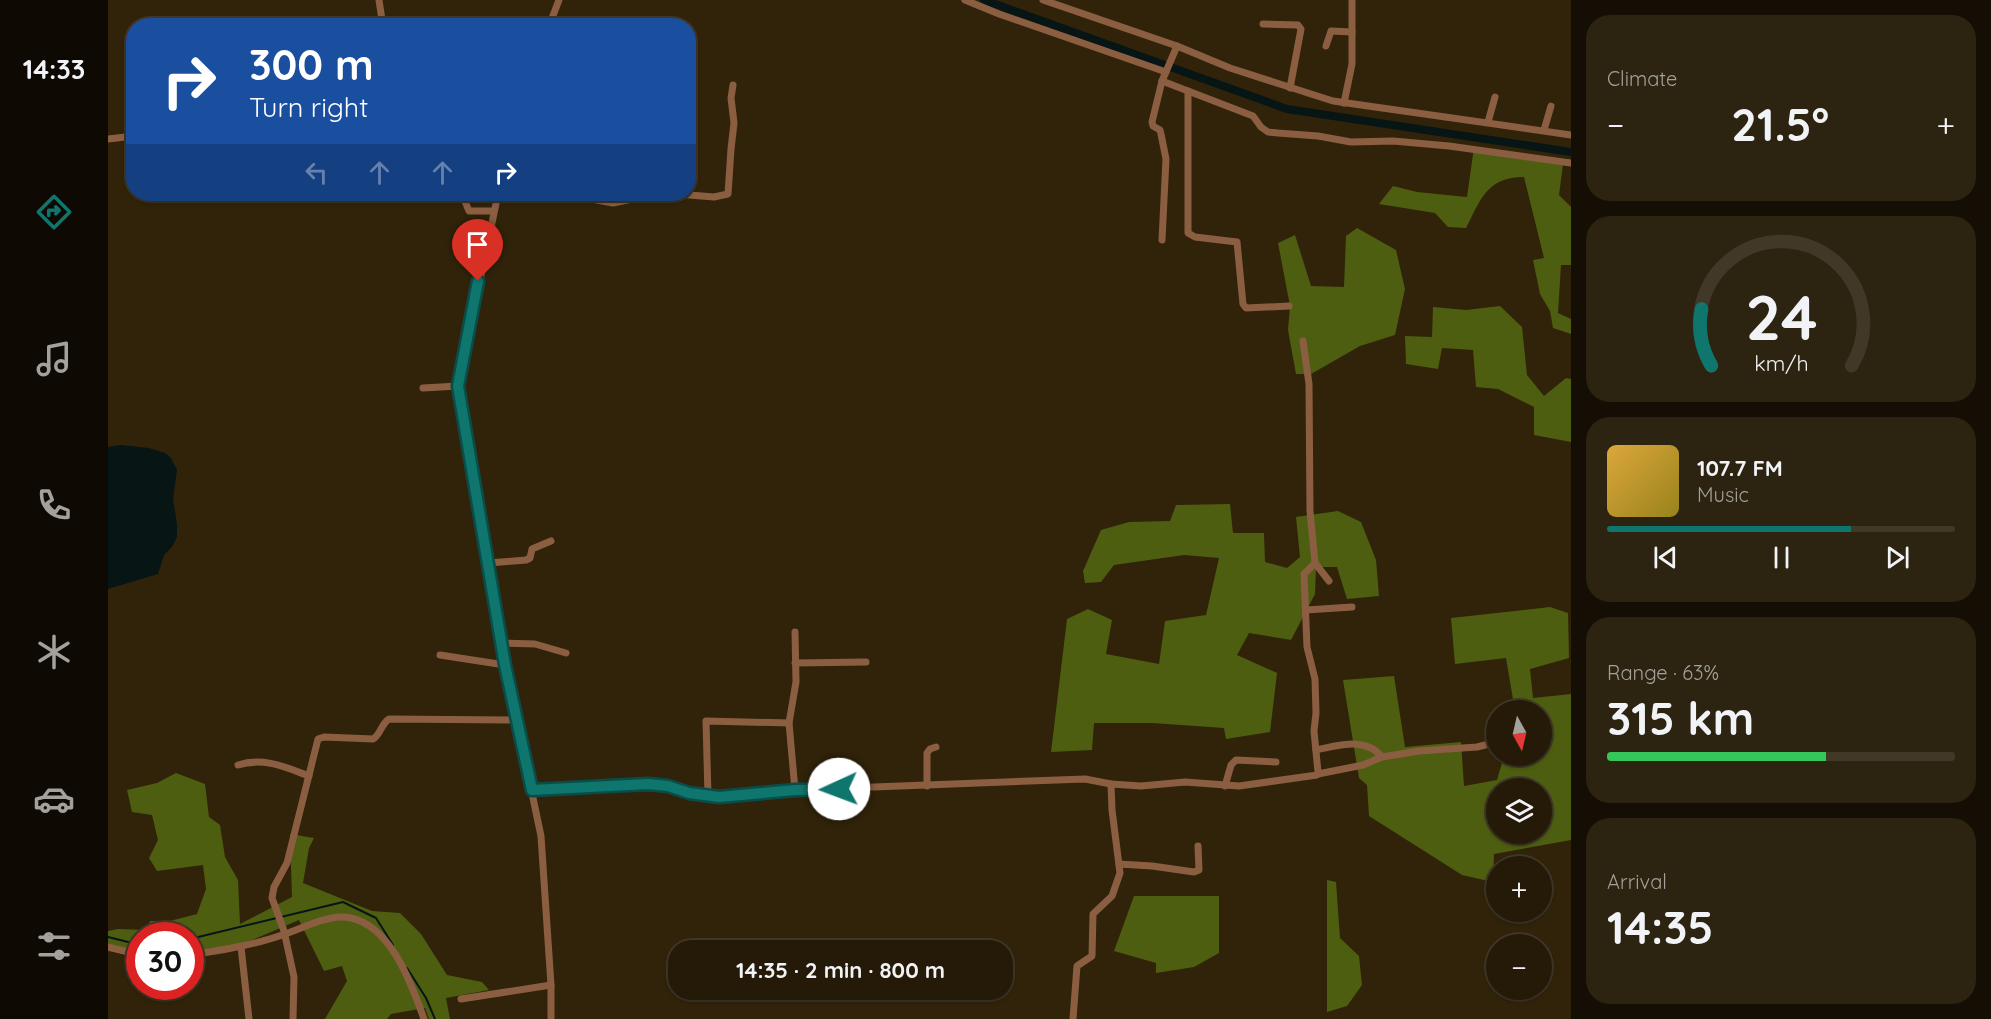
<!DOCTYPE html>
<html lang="en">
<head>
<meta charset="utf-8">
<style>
  body { margin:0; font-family:Quicksand,sans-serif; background:#2c2311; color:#f1f3f6; height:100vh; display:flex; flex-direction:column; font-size:22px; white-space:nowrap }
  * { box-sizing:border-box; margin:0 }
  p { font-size:20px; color:#a3a19b }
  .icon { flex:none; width:33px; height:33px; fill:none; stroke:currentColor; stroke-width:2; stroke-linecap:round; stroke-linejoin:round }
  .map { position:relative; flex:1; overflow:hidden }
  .drawer { display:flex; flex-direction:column; gap:15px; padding:15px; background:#140e04; width:420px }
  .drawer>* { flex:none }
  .guide { position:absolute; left:18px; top:18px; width:570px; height:183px; border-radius:24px; box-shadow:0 2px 4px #0004,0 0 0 2px #413828; background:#1a4fa0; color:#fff; overflow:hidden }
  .needle { width:39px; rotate:172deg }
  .buttons { position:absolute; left:1378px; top:700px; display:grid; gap:12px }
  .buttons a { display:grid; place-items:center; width:66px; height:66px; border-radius:50%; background:#241a07; box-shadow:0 2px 4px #0004,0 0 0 2px #413828; font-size:30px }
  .speed { position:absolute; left:18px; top:922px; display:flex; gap:12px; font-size:30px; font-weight:700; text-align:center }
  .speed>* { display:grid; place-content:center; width:78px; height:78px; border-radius:50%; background:#241a07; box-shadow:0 2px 4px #0004,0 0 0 2px #413828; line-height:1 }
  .speed .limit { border:9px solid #d22; background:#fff; color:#111 }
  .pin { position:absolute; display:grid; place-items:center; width:51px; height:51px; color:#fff; margin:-62px -26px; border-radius:50% 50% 50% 0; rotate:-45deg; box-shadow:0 0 6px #0007 }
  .pin .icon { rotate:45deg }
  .me { position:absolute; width:66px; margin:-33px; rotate:268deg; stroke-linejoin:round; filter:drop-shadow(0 0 4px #0008) }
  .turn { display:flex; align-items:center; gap:21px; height:126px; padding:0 24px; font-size:27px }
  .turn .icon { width:78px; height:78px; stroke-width:2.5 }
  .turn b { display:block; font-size:42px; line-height:51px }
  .lanes { display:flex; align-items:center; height:57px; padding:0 24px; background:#0003; justify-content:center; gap:30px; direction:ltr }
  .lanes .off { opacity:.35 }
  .big { font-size:45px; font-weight:800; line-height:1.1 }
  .drawer .card { flex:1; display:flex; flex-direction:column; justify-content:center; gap:9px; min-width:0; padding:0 21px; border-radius:24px; background:#2c2311 }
  .drawer .dial { align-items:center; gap:0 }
  .dial svg { height:156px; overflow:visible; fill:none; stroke:#413828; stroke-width:7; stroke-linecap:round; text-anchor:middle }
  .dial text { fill:#f1f3f6; stroke:none }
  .song { display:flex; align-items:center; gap:18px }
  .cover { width:72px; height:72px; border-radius:9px; background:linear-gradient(135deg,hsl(40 70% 55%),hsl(50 70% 35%)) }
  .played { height:6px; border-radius:3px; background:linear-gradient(90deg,#0f766e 70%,#413828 70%) }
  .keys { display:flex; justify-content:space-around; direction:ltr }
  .heat { display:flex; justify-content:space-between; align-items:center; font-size:33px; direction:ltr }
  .charge { height:9px; border-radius:4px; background:linear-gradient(90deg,#34c759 63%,#413828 0) }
  .trip { position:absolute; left:560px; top:940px; width:345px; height:60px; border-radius:24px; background:#241a07; box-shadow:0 2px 4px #0004,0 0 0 2px #413828; font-weight:800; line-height:60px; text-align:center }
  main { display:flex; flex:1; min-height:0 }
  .dock { display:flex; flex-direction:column; width:108px; justify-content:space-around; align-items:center; background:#0e0a03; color:#a3a19b }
  .dock .icon { width:42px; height:42px }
  .dock .on { color:#0f766e }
  .dock b { font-size:27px; color:#f1f3f6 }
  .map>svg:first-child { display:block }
</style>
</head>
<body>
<main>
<nav class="dock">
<b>14:33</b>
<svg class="icon on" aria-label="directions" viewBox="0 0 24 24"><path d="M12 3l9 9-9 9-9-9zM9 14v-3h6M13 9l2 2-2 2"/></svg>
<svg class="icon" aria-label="music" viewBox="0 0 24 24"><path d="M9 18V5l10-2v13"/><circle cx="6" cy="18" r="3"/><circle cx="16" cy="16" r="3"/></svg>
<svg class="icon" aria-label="phone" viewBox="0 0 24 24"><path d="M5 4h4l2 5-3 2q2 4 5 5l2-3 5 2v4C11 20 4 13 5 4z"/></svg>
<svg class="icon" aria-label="climate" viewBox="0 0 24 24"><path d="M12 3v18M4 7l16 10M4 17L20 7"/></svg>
<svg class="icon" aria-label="car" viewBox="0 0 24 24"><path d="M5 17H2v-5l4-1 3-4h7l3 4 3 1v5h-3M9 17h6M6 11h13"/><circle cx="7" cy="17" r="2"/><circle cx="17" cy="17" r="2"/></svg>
<svg class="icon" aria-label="filters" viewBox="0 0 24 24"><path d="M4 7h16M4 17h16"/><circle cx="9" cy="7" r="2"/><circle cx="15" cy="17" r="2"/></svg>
</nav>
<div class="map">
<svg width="1463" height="1019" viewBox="0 0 1463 1019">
  <rect width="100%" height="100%" fill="#302309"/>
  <!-- forest -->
  <g fill="#4d5e10" fill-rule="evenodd">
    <path d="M1366 147 1455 164 1451 195 1463 207V265H1453L1450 313 1463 319V334L1445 328 1442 311 1432 294 1425 260 1436 258 1416 177C1379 177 1373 199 1358 228L1340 227 1327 213 1271 204 1285 186 1309 192 1359 197Z"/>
    <path d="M1249 228 1288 250 1297 289 1287 335 1252 346 1203 374H1188L1180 330 1182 306 1170 243 1187 235 1203 286 1236 287 1238 236Z"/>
    <path d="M1392 306 1414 327 1419 375 1436 396 1458 378 1463 379V442L1426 435V407L1390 389 1368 387 1365 350 1334 348 1330 369 1298 364 1297 336 1324 337 1325 307 1358 310Z"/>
    <path d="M1122 504 1125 533H1156L1157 562 1179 568 1192 557 1188 517 1230 511 1253 522 1268 560 1271 596 1239 599 1229 567H1208L1207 594 1183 640 1141 633 1129 655 1169 673 1162 732 1118 739 1116 728 1044 723H986L984 750 943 752 959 619 980 609 1004 620 998 654 1051 664 1057 621 1098 615 1111 558 1076 555 1006 565 993 582 977 583 975 571 993 530 1021 522 1062 521 1068 505Z"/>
    <path d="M1442 607 1460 613 1461 658 1422 669 1425 698 1463 694V840L1386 854 1385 882 1354 875 1261 816 1259 785 1251 778 1235 680 1286 676 1297 747 1353 742 1356 786 1389 780 1396 756H1434V711H1407L1398 658 1347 664 1343 618ZM1389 789H1434V834H1389Z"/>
    <path d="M68 773 97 784 101 817 112 825 117 857 130 880 132 924 184 897 182 834 206 838 201 848 195 883 264 911 292 913 313 934 339 975 374 982 381 990 338 998 342 1019H321L317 1008 283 1014 279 1019H217L239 981 234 966 216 971 191 920 114 953 83 956 82 936H32L31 957 0 951V931L10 929 39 930 42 921H62L89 914 98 889 95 865 49 871 41 858 50 840 44 815 24 812 19 790 49 783Z"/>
    <path d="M1219 880 1228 882 1232 938 1251 956 1254 985 1239 1006 1219 1012Z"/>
    <path d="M1026 896H1111V953L1086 967 1048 973V963L1006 951Z"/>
  </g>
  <!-- water -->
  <path fill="#071515" d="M13 445 41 448 57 453 63 458 69 470 65 499 69 524V537L64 547 56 555 50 574 0 589V447Z"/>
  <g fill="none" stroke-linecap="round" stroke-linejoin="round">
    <!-- stream -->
    <g stroke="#071515" stroke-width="2">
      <path d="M0 937 32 945"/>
      <path d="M82 939 235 902 268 918 285 945"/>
      <path d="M299 968 318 998 327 1019"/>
    </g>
    <!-- canal -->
    <path stroke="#071515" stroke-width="8" d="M876 0 1179 109 1463 152"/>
    <!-- street -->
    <g stroke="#8b5e42" stroke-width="7">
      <path d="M271 0 274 20 278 26"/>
      <path d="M857 0 891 14 1058 72"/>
      <path d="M935 0 1069 46 1122 68 1225 101 1463 135"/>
      <path d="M1155 24 1190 25 1193 29 1182 88"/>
      <path d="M441 26 451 0"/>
      <path d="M1218 46 1223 31 1244 32"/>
      <path d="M1054 81 1145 116 1153 127 1160 132 1170 133 1210 136 1243 142 1285 141 1341 146 1463 163"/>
      <path d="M1080 91V233L1087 237 1129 242 1135 304 1138 308 1181 306"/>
      <path d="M1236 103 1244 64V0"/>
      <path d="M1380 122 1387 97"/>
      <path d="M1436 130 1443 106"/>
      <path d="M0 139 26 136"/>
      <path d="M354 194 361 211H385"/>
      <path d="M390 194 350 386 397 665 433 836 443 985V1019"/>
      <path d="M457 194 505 203 539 196 569 194 606 197 620 194 623 149 626 123 623 98 625 85"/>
      <path d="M137 195V194"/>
      <path d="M1054 240 1058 159 1053 134 1052 130 1045 126 1044 122 1054 81 1069 46"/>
      <path d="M315 388 350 386"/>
      <path d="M381 563 418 560 422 558 424 549 443 541"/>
      <path d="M1207 563 1221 581"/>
      <path d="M1198 610 1244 607"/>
      <path d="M687 632 688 682 681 723 687 790"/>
      <path d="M394 643 427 644 458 653"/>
      <path d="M332 655 397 665"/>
      <path d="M687 663 758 662"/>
      <path d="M1208 750C1229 746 1258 736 1274 757"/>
      <path d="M130 765C156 757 177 767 201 776"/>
      <path d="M1210 774 1255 765 1274 757 1311 751 1369 747 1389 742"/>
      <path d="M819 786V753L822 749 828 747"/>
      <path d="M1117 786 1123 765 1128 760 1168 762"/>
      <path d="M424 790 540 784 560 786 581 793 611 797 687 790 977 779 1003 784 1033 786 1077 782 1131 786 1209 775 1210 772 1206 731 1208 713 1207 679 1199 647 1196 574 1207 563 1202 511 1201 384 1195 341"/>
      <path d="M600 796 598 721 681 723"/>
      <path d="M1011 864 1044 866 1086 872 1091 870 1090 846"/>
      <path d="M0 947 32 955"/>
      <path d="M133 947 141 1019"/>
      <path d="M82 955C114 950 147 945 177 934 195 928 210 919 230 917 279 914 303 982 316 1019"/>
      <path d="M353 999 443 985"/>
      <path d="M185 1019 186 977 176 931 164 898 166 887 179 863 210 739 216 737 265 739C272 736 273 724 281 719L409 720"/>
      <path d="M965 1019 969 966 984 956 985 914 1004 896 1012 873 1004 810 1003 784"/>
    </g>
  </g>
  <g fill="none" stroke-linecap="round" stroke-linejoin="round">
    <defs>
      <path id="route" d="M370 281 350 386 397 665 424 790 540 784 560 786 581 793 611 797 687 790 731 789"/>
    </defs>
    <!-- route casing -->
    <use href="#route" stroke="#0a4d48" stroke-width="15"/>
    <!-- route -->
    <use href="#route" stroke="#0f766e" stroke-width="10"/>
  </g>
</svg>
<div class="buttons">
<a><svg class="needle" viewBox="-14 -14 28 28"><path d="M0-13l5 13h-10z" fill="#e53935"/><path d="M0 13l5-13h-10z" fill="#a3a19b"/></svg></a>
<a><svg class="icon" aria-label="layers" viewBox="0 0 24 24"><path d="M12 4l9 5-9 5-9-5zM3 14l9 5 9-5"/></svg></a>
<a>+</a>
<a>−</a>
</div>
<div class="speed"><div class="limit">30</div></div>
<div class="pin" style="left:370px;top:281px;background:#d93025"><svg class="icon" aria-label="arrive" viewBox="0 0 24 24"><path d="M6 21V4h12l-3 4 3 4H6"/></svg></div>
<svg class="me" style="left:731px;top:789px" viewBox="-20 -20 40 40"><circle r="19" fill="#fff"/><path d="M0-13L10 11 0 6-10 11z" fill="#0f766e"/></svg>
<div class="trip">14:35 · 2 min · 800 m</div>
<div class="guide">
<div class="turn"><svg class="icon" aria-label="right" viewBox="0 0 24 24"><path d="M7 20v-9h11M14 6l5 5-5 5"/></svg><div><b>300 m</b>Turn right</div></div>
<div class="lanes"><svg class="icon off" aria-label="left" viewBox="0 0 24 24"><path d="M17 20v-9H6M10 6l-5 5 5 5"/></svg><svg class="icon off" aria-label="ahead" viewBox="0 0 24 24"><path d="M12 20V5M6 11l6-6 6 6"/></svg><svg class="icon off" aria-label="ahead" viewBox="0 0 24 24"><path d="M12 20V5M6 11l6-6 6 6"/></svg><svg class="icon" aria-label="right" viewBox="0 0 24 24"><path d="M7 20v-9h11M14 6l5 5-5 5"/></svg></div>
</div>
</div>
<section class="drawer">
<div class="card"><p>Climate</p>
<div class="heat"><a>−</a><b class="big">21.5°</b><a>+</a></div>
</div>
<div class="card dial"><svg viewBox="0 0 100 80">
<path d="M14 69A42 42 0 1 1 86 69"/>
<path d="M14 69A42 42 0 0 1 9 40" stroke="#0f766e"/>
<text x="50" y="56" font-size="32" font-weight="700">24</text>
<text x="50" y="72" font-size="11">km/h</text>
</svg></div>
<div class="card">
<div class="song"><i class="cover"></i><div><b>107.7 FM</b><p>Music</p></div></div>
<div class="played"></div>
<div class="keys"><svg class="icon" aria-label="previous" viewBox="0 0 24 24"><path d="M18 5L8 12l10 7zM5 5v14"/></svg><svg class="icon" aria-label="pause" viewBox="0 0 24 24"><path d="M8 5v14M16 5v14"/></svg><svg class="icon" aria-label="next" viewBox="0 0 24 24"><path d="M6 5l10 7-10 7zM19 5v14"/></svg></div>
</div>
<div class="card"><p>Range · 63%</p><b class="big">315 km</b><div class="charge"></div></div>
<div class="card"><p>Arrival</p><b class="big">14:35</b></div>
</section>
</main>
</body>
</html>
